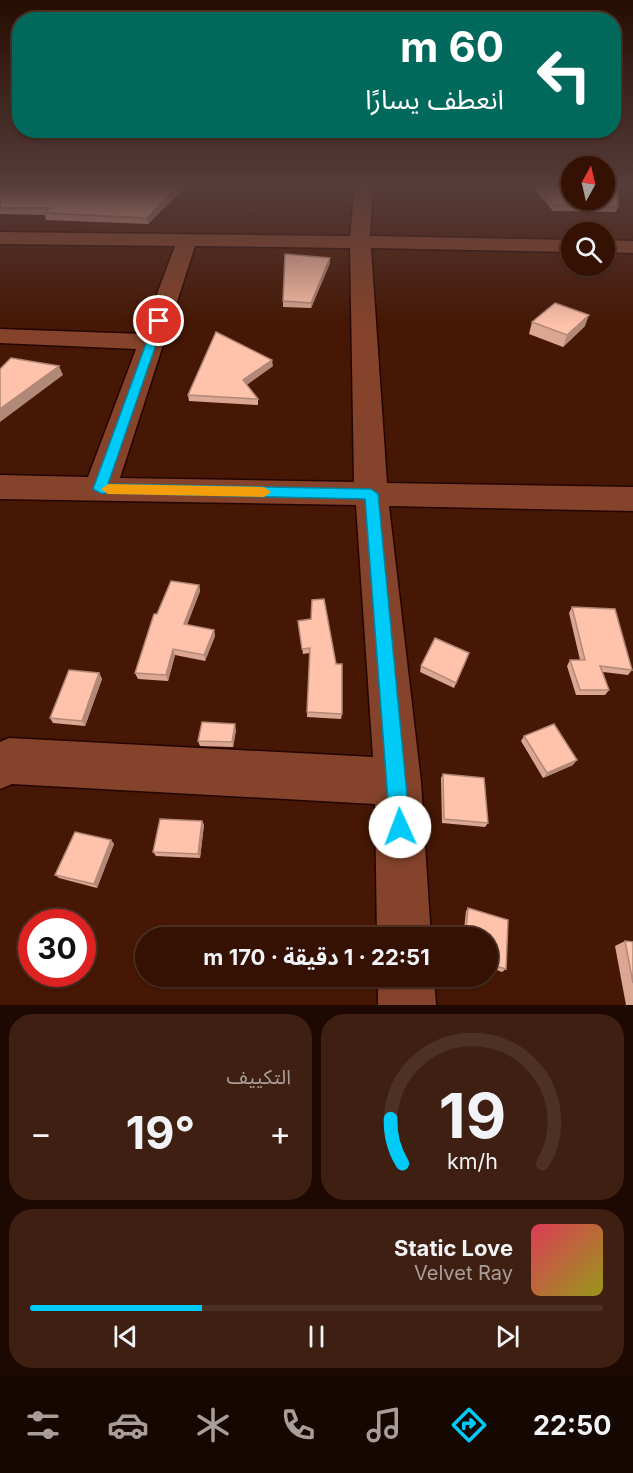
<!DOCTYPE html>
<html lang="ar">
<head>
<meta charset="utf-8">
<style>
  body { margin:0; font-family:Inter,"Noto Sans Arabic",sans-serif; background:#3f1f12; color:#f1f3f6; direction:rtl; height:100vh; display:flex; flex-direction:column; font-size:22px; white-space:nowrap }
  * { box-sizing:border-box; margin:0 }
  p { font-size:20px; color:#a99d9a }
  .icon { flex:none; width:33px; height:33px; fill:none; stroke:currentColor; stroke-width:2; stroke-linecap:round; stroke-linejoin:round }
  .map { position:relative; height:1005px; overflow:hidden; direction:ltr }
  .panel { display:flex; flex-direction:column; gap:9px; padding:9px; background:#1d0902; flex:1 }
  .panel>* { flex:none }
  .guide { position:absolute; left:12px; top:12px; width:609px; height:126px; border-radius:24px; box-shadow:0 2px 4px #0004,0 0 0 2px #4e3125; direction:rtl; background:#00695c; color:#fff; overflow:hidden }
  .needle { width:39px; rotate:8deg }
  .buttons { position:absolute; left:561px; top:156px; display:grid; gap:12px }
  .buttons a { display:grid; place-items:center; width:54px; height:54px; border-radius:50%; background:#341103; box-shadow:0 2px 4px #0004,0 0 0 2px #4e3125; font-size:30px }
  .speed { position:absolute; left:18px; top:909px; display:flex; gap:12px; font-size:30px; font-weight:700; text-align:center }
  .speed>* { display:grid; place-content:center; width:78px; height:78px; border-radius:50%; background:#341103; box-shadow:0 2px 4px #0004,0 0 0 2px #4e3125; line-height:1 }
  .speed .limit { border:9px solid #d22; background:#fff; color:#111 }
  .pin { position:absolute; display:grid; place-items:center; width:51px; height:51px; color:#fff; margin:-26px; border:3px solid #fff; border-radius:50%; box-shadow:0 2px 6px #0007 }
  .me { position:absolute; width:66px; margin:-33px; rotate:358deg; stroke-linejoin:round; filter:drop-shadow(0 0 4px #0008) }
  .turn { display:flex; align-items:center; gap:21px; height:126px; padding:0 18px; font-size:27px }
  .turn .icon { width:78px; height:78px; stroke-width:2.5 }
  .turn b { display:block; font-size:42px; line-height:51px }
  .big { font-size:45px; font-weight:700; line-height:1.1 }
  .panel .tile { flex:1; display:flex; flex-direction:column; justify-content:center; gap:9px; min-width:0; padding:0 21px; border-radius:24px; background:#3f1f12 }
  .panel .dial { align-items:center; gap:0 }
  .dial svg { height:156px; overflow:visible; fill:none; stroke:#4e3125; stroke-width:7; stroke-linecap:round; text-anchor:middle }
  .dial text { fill:#f1f3f6; stroke:none }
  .song { display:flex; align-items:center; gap:18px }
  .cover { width:72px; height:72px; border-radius:9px; background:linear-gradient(135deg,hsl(350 70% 55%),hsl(60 70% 35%)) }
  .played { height:6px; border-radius:3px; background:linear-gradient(90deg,#00cbf8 30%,#4e3125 30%) }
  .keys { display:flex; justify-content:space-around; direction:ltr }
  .heat { display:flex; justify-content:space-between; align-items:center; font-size:33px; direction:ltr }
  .panel .tiles { flex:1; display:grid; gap:9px; grid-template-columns:1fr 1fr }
  .tile:last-child { grid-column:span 2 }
  .trip { position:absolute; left:135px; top:927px; width:363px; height:60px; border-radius:30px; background:#341103; box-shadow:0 2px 4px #0004,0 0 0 2px #4e3125; font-weight:700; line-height:60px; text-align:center; direction:rtl }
  .tabs { display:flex; height:96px; justify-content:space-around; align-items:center; background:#150701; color:#a99d9a }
  .tabs .icon { width:42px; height:42px }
  .tabs .active { color:#00cbf8 }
  .tabs b { font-size:27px; color:#f1f3f6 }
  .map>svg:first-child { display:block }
</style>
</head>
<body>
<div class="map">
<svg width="633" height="1005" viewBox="0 0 633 1005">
  <rect width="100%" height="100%" fill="#451704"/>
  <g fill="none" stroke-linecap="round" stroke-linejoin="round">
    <defs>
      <g id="street">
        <path d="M355 185H373L370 236 572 240V252L371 248 387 483 633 487V511L389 506 421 782 431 938H377L375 804 12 784 0 789V742L9 738 373 757 356 505 0 499V475L88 477 136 349 0 343V329L142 334 175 246 0 244V232L350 236ZM195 246 350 248 354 482 120 478Z"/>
        <path d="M604 240 633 241V253L604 252Z"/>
        <path d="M378 976H434L436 1005H378Z"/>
      </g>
    </defs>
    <!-- street casing -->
    <use href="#street" stroke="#240500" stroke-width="3"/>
    <!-- street -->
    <use href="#street" fill="#84432a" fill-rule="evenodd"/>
  </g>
  <!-- wall -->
  <g fill="#dba793">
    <path d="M0 185H187L148 224 46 220 45 215 0 214Z"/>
    <path d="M531 185H572L618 207 616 212 553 211Z"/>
    <path d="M330 263 311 308 283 307V301Z"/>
    <path d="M532 322 585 326 563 347 529 334Z"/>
    <path d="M273 366 246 385 258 399V405L189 401 188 395Z"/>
    <path d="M199 585 200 591 187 625 214 630 215 636 205 661 175 655 168 681 138 679 135 673 157 614Z"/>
    <path d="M572 607 632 670 628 675 603 672 609 690 605 695H576L567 666 570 660H580L569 613Z"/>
    <path d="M298 621 342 714 341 719 307 717 310 653 303 654Z"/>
    <path d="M467 659 454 688 420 672 421 666Z"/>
    <path d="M99 673 102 679 85 726 53 723 50 718Z"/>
    <path d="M236 730 233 747 200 746 198 741Z"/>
    <path d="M524 736 573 765 543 778 521 741Z"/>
    <path d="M443 774 488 823 485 827 442 823 441 778Z"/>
    <path d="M202 821 204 825 200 858 156 856 153 852Z"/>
    <path d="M111 840 114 844 97 888 59 878 55 875Z"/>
    <path d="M468 908 508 920 506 969 502 972 488 967V938H463L466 911Z"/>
    <path d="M625 941 633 942V1005H626L615 946Z"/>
  </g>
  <!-- shaded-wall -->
  <g fill="#b28878">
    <path d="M180 185H187L148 224 147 218Z"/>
    <path d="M330 258V263L311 308V303Z"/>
    <path d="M589 315 585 326 563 347 567 335Z"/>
    <path d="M272 360 273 366 244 387 243 380Z"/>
    <path d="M59 366 63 375 0 422V409Z"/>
    <path d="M199 585 200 591 185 630 184 624Z"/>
    <path d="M214 630 215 636 205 661 204 655Z"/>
    <path d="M173 649 175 655 168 681 166 675Z"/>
    <path d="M99 673 102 679 85 726 82 721Z"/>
    <path d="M235 724 236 730 233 747 232 742Z"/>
    <path d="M577 760 573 765 543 778 547 773Z"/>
    <path d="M202 821 204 825 200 858 198 854Z"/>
    <path d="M111 840 114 844 97 888 94 884Z"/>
  </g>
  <!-- building -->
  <g fill="#ffc2ab" stroke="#b28878" stroke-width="1.5">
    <path d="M0 185H180L147 218 45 213 49 208H0Z"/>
    <path d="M536 185H572V200H604V185H618V207L555 205Z"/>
    <path d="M285 254 330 258 311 303 283 301Z"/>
    <path d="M555 303 589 315 567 335 532 322Z"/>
    <path d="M216 332 272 360 243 380 258 399 188 395Z"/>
    <path d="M11 358 59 366 0 409V369Z"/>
    <path d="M171 581 199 585 184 624 214 630 204 655 173 649 166 675 135 673 154 614H157Z"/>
    <path d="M324 599 336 664H342V714L307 712 310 648 302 649 298 621 311 619 312 600Z"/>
    <path d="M572 607 615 609 632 670 600 666 609 690H580L570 660H585Z"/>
    <path d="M435 638 469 653 456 683 421 666Z"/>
    <path d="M69 670 99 673 82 721 50 718Z"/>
    <path d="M202 722 235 724 232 742 198 741Z"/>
    <path d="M554 724 577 760 547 773 524 736Z"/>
    <path d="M443 774 484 778 488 823 444 819Z"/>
    <path d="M160 819 202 821 198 854 153 852Z"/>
    <path d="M75 832 111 840 94 884 55 875Z"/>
    <path d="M468 908 508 920 506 969 488 964V938H465Z"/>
    <path d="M625 941 633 942V983Z"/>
  </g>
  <!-- sky -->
  <linearGradient id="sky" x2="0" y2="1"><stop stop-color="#260d02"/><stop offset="0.57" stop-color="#563c3a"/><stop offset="1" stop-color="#563c3a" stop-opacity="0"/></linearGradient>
  <rect width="633" height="326" fill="url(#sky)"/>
  <!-- route -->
  <path fill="#00cbf8" stroke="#0084a1" stroke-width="1.5" d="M155 319 164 321 108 484 371 489 378 494 410 827 407 834 400 837 392 834 390 827 365 499 100 493 93 489Z"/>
  <!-- slow -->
  <path fill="#f59e0b" d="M108 484 264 487 271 492 264 497 108 494 101 489Z"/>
</svg>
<div class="buttons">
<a><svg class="needle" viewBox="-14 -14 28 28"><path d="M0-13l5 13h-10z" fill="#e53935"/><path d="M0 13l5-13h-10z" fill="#a99d9a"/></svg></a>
<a><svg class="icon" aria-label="search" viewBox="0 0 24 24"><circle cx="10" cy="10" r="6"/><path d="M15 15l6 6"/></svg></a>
</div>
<div class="speed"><div class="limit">30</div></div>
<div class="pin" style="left:159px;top:321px;background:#d93025"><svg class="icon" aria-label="arrive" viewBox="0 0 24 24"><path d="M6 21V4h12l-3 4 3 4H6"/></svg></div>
<svg class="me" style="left:400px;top:827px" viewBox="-20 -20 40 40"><circle r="19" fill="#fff"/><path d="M0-13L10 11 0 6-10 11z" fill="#00cbf8"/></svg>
<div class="trip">22:51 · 1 دقيقة · 170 m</div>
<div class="guide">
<div class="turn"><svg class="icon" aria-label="left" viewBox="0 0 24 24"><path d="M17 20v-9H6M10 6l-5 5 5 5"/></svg><div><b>60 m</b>انعطف يسارًا</div></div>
</div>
</div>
<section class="panel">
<div class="tiles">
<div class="tile dial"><svg viewBox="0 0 100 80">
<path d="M14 69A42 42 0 1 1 86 69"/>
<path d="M14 69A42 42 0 0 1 8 46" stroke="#00cbf8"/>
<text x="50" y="56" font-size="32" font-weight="700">19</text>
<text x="50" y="72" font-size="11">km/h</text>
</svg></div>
<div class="tile"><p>التكييف</p>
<div class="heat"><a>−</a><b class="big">19°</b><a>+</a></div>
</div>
<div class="tile">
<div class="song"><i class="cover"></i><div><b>Static Love</b><p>Velvet Ray</p></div></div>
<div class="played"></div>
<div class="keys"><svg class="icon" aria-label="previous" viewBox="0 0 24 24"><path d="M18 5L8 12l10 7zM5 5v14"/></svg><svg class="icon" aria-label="pause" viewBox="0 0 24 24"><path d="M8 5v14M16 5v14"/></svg><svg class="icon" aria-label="next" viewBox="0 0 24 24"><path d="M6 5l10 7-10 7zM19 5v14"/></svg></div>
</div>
</div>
</section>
<nav class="tabs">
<b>22:50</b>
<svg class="icon active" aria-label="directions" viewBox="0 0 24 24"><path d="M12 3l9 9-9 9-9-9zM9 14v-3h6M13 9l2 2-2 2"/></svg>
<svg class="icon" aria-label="music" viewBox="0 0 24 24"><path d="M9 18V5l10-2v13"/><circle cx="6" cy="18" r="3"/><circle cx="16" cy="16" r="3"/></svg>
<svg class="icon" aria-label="phone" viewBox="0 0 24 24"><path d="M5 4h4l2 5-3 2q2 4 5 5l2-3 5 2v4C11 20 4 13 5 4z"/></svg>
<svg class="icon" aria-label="climate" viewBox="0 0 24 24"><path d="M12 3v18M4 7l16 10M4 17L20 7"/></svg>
<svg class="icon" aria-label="car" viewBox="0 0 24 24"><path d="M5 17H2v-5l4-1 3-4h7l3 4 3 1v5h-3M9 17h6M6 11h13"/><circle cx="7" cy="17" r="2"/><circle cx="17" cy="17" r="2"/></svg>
<svg class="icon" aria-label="filters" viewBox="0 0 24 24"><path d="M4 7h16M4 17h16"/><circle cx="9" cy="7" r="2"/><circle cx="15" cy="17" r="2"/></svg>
</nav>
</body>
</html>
